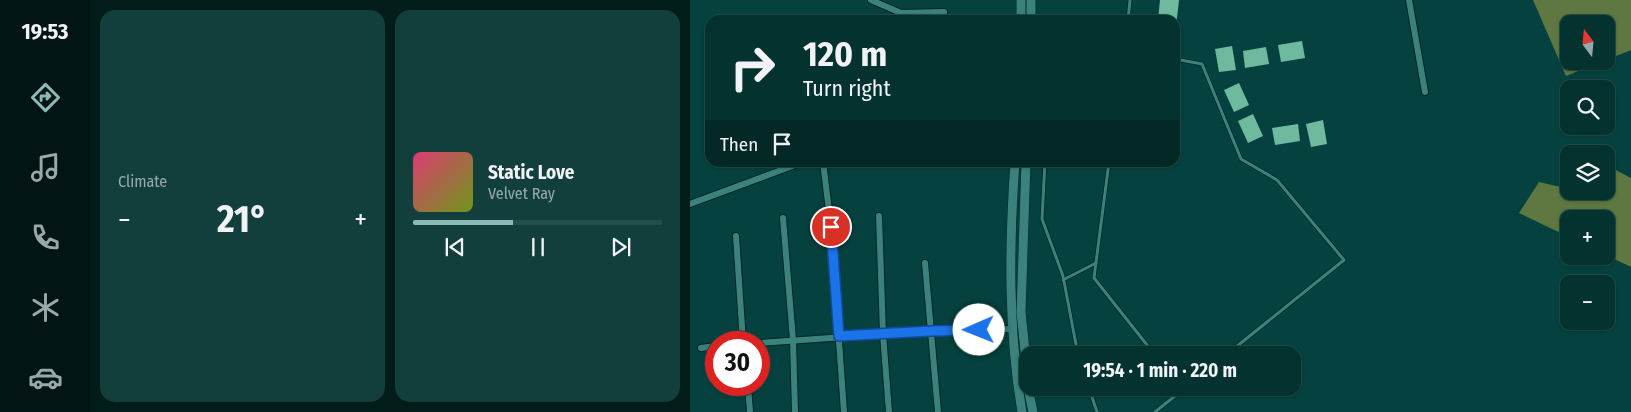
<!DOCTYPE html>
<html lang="en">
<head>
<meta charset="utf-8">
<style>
  body { margin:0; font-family:"Fira Sans Condensed",sans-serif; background:#123e3b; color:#f1f3f6; height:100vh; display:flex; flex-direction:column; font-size:19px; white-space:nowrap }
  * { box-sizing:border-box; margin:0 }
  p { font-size:16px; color:#97aaaa }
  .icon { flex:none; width:28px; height:28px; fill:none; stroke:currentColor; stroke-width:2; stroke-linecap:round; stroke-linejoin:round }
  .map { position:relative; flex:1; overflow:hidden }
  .details { display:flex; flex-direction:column; gap:10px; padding:10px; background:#021c1a; width:600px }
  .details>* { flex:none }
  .guide { position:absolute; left:15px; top:15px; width:475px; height:152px; border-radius:15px; box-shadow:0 1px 4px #0004,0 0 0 1px #254d4b; background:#04322f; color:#f1f3f6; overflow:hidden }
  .needle { width:32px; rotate:344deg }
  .controls { position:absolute; left:870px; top:15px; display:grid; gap:10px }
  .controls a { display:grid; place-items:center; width:55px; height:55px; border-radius:10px; background:#04322f; box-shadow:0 1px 4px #0004,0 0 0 1px #254d4b; font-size:25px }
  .speed { position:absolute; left:15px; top:331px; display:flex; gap:10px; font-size:25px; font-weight:700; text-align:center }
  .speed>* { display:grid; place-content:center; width:65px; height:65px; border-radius:50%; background:#04322f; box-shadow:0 1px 4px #0004,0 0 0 1px #254d4b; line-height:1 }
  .speed .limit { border:8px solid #d22; background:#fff; color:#111 }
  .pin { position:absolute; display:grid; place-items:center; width:42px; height:42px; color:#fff; margin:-21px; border:2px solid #fff; border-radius:50%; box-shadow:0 1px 5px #0007 }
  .me { position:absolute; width:55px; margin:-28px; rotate:269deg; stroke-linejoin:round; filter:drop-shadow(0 0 4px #0008) }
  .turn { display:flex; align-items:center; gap:18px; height:105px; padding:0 15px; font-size:22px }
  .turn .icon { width:65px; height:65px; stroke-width:2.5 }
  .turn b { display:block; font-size:35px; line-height:42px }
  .then { display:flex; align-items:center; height:48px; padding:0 15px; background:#0003; gap:10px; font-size:19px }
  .big { font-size:38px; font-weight:700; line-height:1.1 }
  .details .widget { flex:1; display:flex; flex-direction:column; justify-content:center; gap:8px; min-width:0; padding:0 18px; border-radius:15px; background:#123e3b }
  .song { display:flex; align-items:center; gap:15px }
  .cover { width:60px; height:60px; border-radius:8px; background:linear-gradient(135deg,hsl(340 70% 55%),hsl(80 70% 35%)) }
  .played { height:5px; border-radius:2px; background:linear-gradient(90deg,#8bbbb9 40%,#254d4b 40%) }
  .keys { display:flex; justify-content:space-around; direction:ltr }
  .heat { display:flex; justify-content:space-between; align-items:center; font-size:28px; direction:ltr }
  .details .tiles { flex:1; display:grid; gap:10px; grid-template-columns:repeat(2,1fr) }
  .trip { position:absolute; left:329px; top:346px; width:282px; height:50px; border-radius:15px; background:#04322f; box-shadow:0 1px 4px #0004,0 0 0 1px #254d4b; font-weight:700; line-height:50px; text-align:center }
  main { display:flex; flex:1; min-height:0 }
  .menu { display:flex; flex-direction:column; width:90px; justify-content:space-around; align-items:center; background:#021413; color:#97aaaa }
  .menu .icon { width:35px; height:35px }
  .menu .selected { color:#8bbbb9 }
  .menu b { font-size:22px; color:#f1f3f6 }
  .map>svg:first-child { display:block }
</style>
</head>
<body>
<main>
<nav class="menu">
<b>19:53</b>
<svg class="icon selected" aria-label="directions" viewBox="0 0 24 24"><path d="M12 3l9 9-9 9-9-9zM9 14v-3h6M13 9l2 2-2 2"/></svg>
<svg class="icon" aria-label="music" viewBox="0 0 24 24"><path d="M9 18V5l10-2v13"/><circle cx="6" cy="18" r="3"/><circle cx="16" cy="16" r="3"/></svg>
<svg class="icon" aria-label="phone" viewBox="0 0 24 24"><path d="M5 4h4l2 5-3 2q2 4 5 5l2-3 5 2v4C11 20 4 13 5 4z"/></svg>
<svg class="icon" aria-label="climate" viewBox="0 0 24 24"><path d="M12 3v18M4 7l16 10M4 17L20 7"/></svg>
<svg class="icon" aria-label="car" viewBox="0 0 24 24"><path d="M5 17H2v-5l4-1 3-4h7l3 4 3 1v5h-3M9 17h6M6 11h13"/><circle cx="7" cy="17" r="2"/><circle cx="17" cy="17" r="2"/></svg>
</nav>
<section class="details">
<div class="tiles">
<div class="widget"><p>Climate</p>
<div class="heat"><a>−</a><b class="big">21°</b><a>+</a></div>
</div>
<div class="widget">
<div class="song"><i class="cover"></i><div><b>Static Love</b><p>Velvet Ray</p></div></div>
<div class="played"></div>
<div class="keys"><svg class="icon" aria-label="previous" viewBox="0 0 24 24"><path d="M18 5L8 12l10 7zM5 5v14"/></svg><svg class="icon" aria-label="pause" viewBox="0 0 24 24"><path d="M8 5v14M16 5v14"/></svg><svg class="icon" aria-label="next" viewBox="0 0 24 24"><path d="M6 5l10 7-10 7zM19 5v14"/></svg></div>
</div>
</div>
</section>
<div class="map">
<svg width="941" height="412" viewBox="0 0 941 412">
  <rect width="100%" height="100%" fill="#05423f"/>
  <!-- forest -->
  <g fill="#5f7841">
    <path d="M843 0H941V50L916 60V24H879V61H913L876 76Z"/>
    <path d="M918 166 941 178V267L916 255V219H879V237L829 213 849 182 879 189V191L894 193 896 191H916V168Z"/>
  </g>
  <!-- building -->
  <g fill="#6fba9f">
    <path d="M470 0H489L486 27H485V20H468Z"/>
    <path d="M612 41 615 58 591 62 588 45Z"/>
    <path d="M542 46 546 70 529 72 525 49Z"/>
    <path d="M576 47 579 64 555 68 553 51Z"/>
    <path d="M549 83 559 105 544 112 534 90Z"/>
    <path d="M563 114 573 136 558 143 548 121Z"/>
    <path d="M633 120 637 144 621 147 616 124Z"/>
    <path d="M608 124 610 141 585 145 582 128Z"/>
  </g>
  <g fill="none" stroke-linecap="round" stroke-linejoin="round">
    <defs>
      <g id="lane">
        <path d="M438 20 440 0"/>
        <path d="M485 59 512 64 551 159 587 180 654 260 536 355"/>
        <path d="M355 162 352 219 373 276 388 355"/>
        <path d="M419 162 404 278 465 355"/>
        <path d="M373 280 406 263"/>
        <path d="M399 388 407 412"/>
        <path d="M465 412 495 388"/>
      </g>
      <g id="street">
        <path d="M181 0 211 13 254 12V20"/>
        <path d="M719 0 735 92"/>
        <path d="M133 162 141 227 154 412"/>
        <path d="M0 204 113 162"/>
        <path d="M189 216 193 334 199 412"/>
        <path d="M93 218 103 340 105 412"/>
        <path d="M46 236 53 342"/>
        <path d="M235 263 248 412"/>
        <path d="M69 343 241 331 322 329"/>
        <path d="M11 348 26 346"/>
        <path d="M58 385 60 412"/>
      </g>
      <g id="secondary">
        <path d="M331 20V0"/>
        <path d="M341 20V0"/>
        <path d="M325 162C319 246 318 330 332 412"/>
        <path d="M336 162 331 312 338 380"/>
        <path d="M338 388 343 412"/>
      </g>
    </defs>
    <!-- lane casing -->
    <use href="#lane" stroke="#002624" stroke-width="4.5"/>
    <!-- street casing -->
    <use href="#street" stroke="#002624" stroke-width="8"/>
    <!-- secondary casing -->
    <use href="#secondary" stroke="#002624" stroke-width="10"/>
    <!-- lane -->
    <use href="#lane" stroke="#3b827d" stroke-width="3"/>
    <!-- street -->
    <use href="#street" stroke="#3b827d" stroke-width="6"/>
    <!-- secondary -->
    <use href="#secondary" stroke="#3b827d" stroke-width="9"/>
  </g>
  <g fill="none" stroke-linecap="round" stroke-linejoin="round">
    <defs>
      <path id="route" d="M141 227 149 336 241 331 289 330"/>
    </defs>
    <!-- route casing -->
    <use href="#route" stroke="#114b97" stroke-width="12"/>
    <!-- route -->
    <use href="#route" stroke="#1a73e8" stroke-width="9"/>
  </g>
</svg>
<div class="controls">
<a><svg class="needle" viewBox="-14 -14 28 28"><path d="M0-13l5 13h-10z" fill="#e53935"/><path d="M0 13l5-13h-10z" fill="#97aaaa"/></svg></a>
<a><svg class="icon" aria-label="search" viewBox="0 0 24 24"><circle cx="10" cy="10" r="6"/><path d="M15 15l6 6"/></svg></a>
<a><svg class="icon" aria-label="layers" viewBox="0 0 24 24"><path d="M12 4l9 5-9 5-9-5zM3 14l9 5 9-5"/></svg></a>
<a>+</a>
<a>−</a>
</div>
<div class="speed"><div class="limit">30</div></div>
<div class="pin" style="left:141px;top:227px;background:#d93025"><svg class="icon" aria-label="arrive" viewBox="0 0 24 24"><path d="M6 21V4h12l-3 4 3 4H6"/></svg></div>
<svg class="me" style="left:289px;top:330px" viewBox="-20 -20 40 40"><circle r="19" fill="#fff"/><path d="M0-13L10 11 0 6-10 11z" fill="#1a73e8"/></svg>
<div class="trip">19:54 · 1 min · 220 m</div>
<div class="guide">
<div class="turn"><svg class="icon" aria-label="right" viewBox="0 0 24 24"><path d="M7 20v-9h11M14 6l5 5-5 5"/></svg><div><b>120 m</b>Turn right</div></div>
<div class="then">Then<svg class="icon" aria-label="arrive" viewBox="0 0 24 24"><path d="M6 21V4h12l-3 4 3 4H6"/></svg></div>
</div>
</div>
</main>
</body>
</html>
